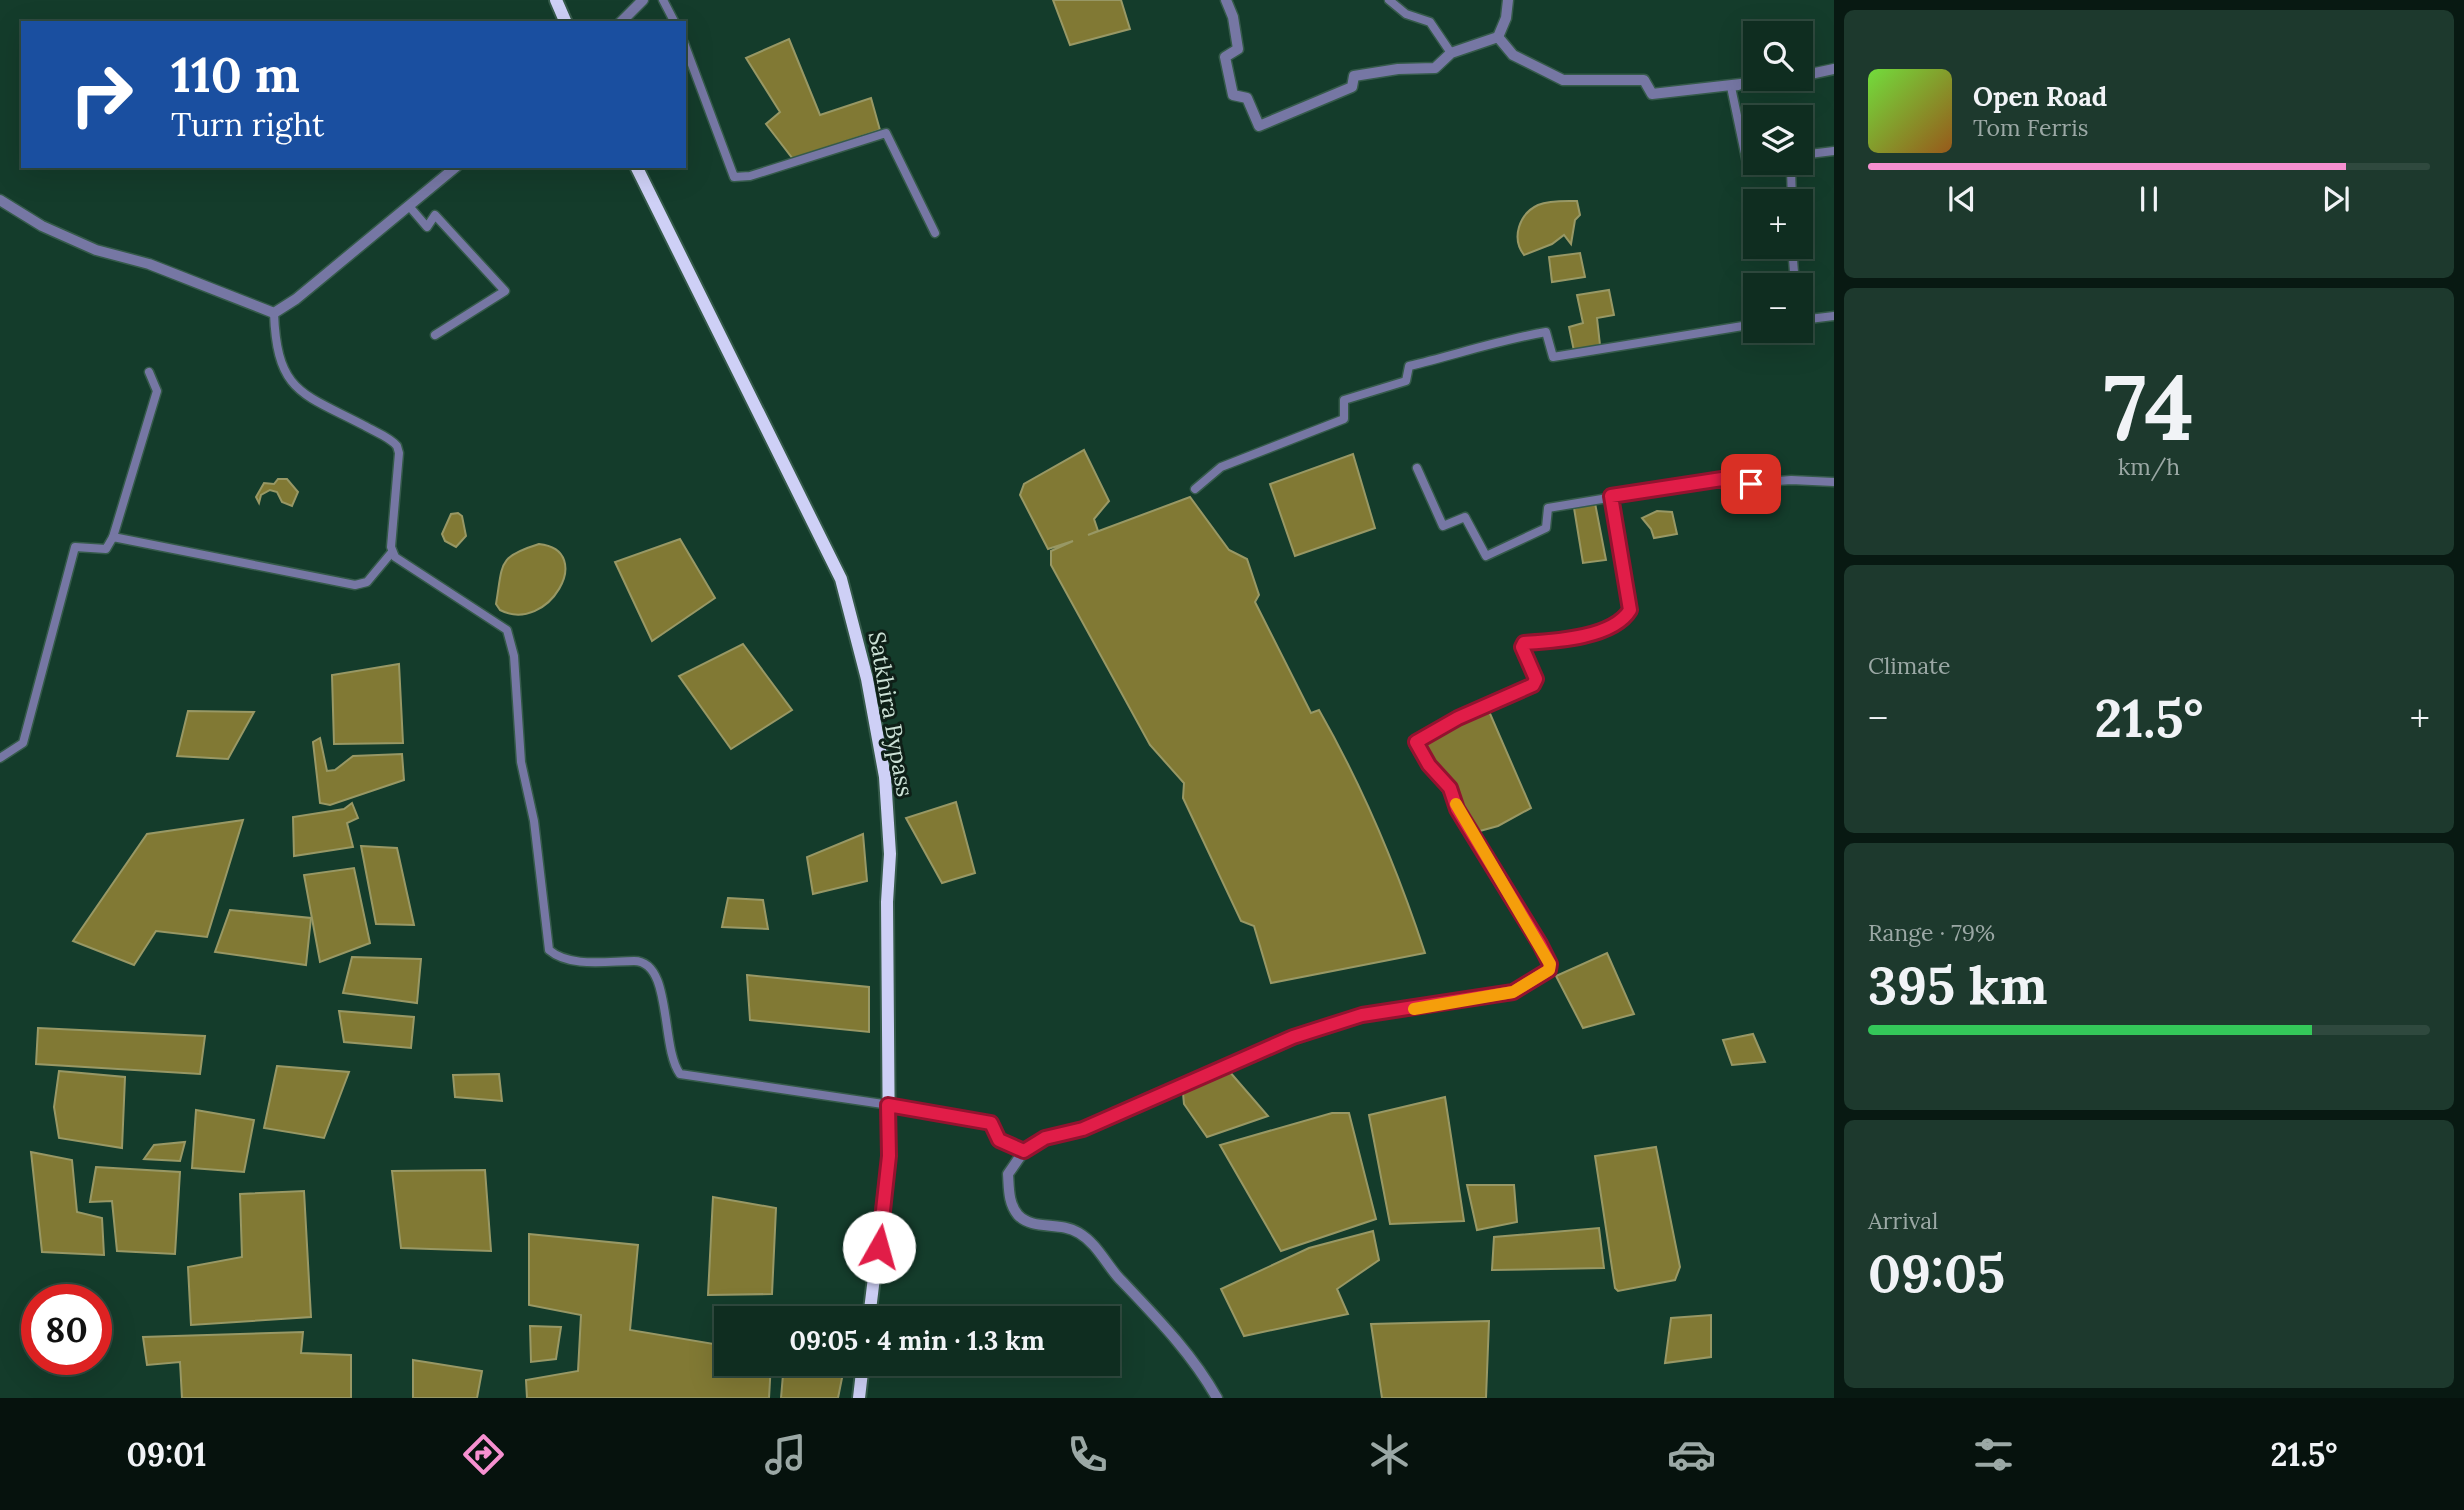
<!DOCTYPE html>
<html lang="en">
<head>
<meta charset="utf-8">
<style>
  body { margin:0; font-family:Lora,serif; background:#1d392d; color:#f1f3f6; height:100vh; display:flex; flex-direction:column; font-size:26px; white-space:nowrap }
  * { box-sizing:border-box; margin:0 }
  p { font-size:23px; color:#9ba8a5 }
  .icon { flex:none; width:38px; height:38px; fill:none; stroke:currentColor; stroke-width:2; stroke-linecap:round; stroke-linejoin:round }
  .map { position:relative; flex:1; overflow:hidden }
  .details { display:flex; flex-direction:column; gap:10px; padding:10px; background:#081912; width:630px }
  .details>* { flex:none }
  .guide { position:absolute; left:21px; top:21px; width:665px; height:147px; border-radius:0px; box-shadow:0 7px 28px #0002,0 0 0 2px #2f493e; background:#1a4fa0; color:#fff; overflow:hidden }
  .fabs { position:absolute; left:1743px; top:21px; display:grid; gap:14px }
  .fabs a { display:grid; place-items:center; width:70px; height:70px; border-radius:0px; background:#0f2d20; box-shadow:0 7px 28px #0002,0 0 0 2px #2f493e; font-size:35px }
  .speed { position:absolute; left:21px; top:1284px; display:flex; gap:14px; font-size:35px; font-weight:700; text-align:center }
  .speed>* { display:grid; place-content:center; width:91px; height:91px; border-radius:50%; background:#0f2d20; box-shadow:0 7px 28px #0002,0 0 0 2px #2f493e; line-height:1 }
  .speed .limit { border:10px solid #d22; background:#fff; color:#111 }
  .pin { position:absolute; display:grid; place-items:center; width:60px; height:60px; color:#fff; margin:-30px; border-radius:14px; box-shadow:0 4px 10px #0006 }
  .me { position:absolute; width:77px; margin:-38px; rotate:7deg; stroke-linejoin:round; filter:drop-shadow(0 0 5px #0008) }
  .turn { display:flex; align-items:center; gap:24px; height:147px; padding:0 35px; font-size:32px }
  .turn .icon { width:91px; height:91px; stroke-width:2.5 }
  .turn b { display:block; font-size:49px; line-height:60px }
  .big { font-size:52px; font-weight:800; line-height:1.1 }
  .details .tile { flex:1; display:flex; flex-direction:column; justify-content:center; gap:10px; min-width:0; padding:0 24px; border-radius:10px; background:#1d392d }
  .details .dial { align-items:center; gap:0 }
  .dial b { font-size:91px; line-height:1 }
  .song { display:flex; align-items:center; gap:21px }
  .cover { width:84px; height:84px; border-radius:10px; background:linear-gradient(135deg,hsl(100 70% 55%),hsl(30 70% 35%)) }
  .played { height:7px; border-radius:4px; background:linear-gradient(90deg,#f690d0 85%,#2f493e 85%) }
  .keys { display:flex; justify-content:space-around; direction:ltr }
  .heat { display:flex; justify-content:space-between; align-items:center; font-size:38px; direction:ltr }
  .charge { height:10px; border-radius:5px; background:linear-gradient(90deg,#34c759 79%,#2f493e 0) }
  .trip { position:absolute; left:714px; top:1306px; width:406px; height:70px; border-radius:0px; background:#0f2d20; box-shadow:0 7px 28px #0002,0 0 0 2px #2f493e; font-weight:800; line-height:70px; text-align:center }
  .tab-bar { display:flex; height:112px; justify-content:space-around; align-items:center; background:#06120d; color:#9ba8a5 }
  .tab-bar .icon { width:49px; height:49px }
  .tab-bar .on { color:#f690d0 }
  .tab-bar b { font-size:32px; color:#f1f3f6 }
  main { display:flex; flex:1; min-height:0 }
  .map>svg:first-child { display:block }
</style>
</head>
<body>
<main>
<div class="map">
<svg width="1834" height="1398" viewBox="0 0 1834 1398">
  <rect width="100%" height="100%" fill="#143c2b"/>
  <!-- water -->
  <g fill="#817934" stroke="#989865" stroke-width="2">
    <path d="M1053 0H1121L1130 29 1070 45Z"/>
    <path d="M789 39 820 115 871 98 880 130 793 159 766 124 780 112 746 58Z"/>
    <path d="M1577 201 1580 215 1575 220 1571 244 1564 235 1552 244 1524 255C1511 238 1519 214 1538 205 1550 200 1565 201 1577 201Z"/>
    <path d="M1580 253 1585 277 1552 282 1549 257Z"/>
    <path d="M1609 290 1614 315 1597 318 1600 345 1574 351 1569 327 1583 323 1577 295Z"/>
    <path d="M1084 450 1109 501 1094 519 1098 531 1088 535 1190 497 1229 550 1247 559 1259 595 1255 602 1311 713 1319 710C1363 787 1397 868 1425 953L1271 983 1254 926 1241 921 1183 798 1184 783 1150 745 1051 565V551L1073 541 1048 549 1020 495 1024 484Z"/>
    <path d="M1353 454 1375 528 1295 556 1270 484Z"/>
    <path d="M278 479H287L298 492 292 506 282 502 277 492 270 490 261 495 259 503 256 497 264 483 274 484Z"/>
    <path d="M1595 503 1606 560 1583 563 1574 508Z"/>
    <path d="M1657 511 1672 512 1677 534 1654 538 1651 529 1642 518Z"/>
    <path d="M458 513 462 516 466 536 456 547 445 541 442 534 451 514Z"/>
    <path d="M680 539 715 598 652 641 615 562Z"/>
    <path d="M539 544C597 550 548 635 500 610L496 604C503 563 497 557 539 544Z"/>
    <path d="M743 644 792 710 731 749 679 676Z"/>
    <path d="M399 664 403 743 334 744 332 675Z"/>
    <path d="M1488 709 1531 808 1498 826 1476 832 1460 805 1456 791 1420 744Z"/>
    <path d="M188 711 254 712 228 759 177 756Z"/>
    <path d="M320 738 327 771 335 770 353 756 402 754 404 780 330 805 320 803 313 742Z"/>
    <path d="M956 802 975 873 942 883 906 818Z"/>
    <path d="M352 803 358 818 347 823 353 847 294 856 293 817 344 809Z"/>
    <path d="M243 820 207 937 156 931 134 965 73 941 147 834Z"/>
    <path d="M863 834 867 881 813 894 807 857Z"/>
    <path d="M361 846 397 848 414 925 376 924Z"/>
    <path d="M354 868 370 943 320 962 304 875Z"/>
    <path d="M728 898 763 900 768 929 722 927Z"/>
    <path d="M230 910 311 918 306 965 215 952Z"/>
    <path d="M1607 953 1634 1014 1583 1028 1556 976Z"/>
    <path d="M352 957 421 959 417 1003 343 993Z"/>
    <path d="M747 975 869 987V1032L750 1020Z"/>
    <path d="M339 1011 414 1017 411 1048 344 1042Z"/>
    <path d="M38 1028 205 1036 200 1074 36 1064Z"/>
    <path d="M1753 1034 1765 1062 1732 1065 1723 1040Z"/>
    <path d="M277 1066 349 1072 324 1138 264 1128Z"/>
    <path d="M59 1071 125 1077 122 1148 59 1138 54 1107Z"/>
    <path d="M1229 1071 1268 1116 1207 1137 1184 1104 1183 1093Z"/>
    <path d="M499 1074 502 1101 455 1097 453 1075Z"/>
    <path d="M1445 1097 1464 1221 1390 1224 1369 1115Z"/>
    <path d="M196 1110 254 1120 244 1172 192 1168Z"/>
    <path d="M1332 1113H1349L1376 1219 1281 1251 1220 1145Z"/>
    <path d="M185 1142 180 1161 144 1159 154 1145Z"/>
    <path d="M1656 1147 1680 1267 1675 1280 1618 1291 1615 1288 1595 1156Z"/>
    <path d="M31 1152 72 1160 77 1212 102 1218 104 1255 42 1252Z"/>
    <path d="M96 1167 180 1172 175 1254 117 1251 112 1201 90 1202Z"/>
    <path d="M485 1170 491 1251 401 1248 392 1171Z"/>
    <path d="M1467 1185H1514L1517 1222 1477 1230Z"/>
    <path d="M304 1191 311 1317 191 1325 188 1267 242 1257 240 1194Z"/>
    <path d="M713 1197 776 1208 772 1294 708 1295Z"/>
    <path d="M1599 1228 1604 1268 1492 1270 1494 1237Z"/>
    <path d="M1373 1231 1379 1260 1337 1289 1348 1314 1244 1336 1221 1289 1309 1248Z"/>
    <path d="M529 1234 638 1245 630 1330 726 1346V1363H771L769 1398H527L526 1380 578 1371 581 1315 529 1305Z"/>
    <path d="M1711 1315V1357L1665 1363 1671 1318Z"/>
    <path d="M1489 1321 1486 1398H1382L1371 1324Z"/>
    <path d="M530 1326 561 1327 556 1359 531 1362Z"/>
    <path d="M303 1332 301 1353 351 1355V1398H182L180 1362 147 1365 143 1337Z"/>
    <path d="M413 1360 482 1371 477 1398H413Z"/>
    <path d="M784 1363H845L838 1398H781Z"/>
  </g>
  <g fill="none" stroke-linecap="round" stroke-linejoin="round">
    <defs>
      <g id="minor">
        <path d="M663 0 675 23"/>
        <path d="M1389 0 1406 14 1430 22 1451 53"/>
        <path d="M684 43 734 177 750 176 886 133 935 233"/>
        <path d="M1738 86 1731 87 1747 163 1755 161"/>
        <path d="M1801 155 1834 151"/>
        <path d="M1791 170 1792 201"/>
        <path d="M409 206 427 227 435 215 505 291 435 335"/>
        <path d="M1792 247 1795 285"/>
        <path d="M274 313C277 393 302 393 365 426 375 432 390 437 397 446L399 453 391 547 395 557 507 630 514 656 521 762 534 821 549 950C570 968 608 961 634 961 673 961 660 1047 680 1074L971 1117 991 1123 999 1140 1024 1151"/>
        <path d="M1801 320 1834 316"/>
        <path d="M1417 468 1443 526 1465 517 1486 556 1546 528 1548 508 1722 479 1730 485 1791 480 1834 482"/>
        <path d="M1195 489 1221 467 1344 419V400L1406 381 1409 366C1455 355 1499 340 1546 332L1553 357 1755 324"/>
        <path d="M113 537 157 391 149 372"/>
        <path d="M0 758 23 743 75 547 106 549 113 537 355 585 367 582 392 552"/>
      </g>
      <g id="tertiary">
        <path d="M1226 0 1233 17 1238 49 1225 57 1233 95 1247 98 1259 126 1352 87 1354 76 1398 69 1435 68 1451 53 1498 37 1513 55 1563 80H1644L1652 94 1784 79"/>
        <path d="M620 23 643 0"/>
        <path d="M1498 37 1506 18 1508 0"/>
        <path d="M1801 76 1834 69"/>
        <path d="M0 200 42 226 96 250 149 264 274 313 296 299 457 166"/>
        <path d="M1217 1398C1191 1352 1155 1316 1118 1277 1105 1262 1096 1243 1079 1233 1060 1221 1033 1231 1018 1215 1008 1203 1009 1188 1008 1174L1024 1151 1045 1138 1083 1129 1293 1037 1362 1015 1513 992 1549 970 1550 964 1457 809C1449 784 1430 767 1415 745L1416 742 1458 718 1533 685 1536 679 1522 647 1524 643C1555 642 1613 638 1630 610L1611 497"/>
      </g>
      <g id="trunk">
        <path d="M556 0 566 23"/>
        <path d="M636 166 841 579 867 679 885 777 890 854 887 902 889 1156 869 1318"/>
        <path d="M859 1398 863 1363"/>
      </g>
    </defs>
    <!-- minor casing -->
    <use href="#minor" stroke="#355a4a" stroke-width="11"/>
    <!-- tertiary casing -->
    <use href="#tertiary" stroke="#355a4a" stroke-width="13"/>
    <!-- trunk casing -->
    <use href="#trunk" stroke="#355a4a" stroke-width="16"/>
    <!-- minor -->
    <use href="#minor" stroke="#7677a4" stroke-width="8"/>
    <!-- tertiary -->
    <use href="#tertiary" stroke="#7677a4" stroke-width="10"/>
    <!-- trunk -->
    <use href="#trunk" stroke="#ced0f6" stroke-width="12"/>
  </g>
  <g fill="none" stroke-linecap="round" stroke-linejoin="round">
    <defs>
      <path id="route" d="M879 1247 889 1156 888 1105 991 1123 999 1140 1024 1151 1045 1138 1083 1129 1293 1037 1362 1015 1513 992 1549 970 1550 964 1540 944 1457 809 1450 788 1429 765 1416 742 1458 718 1533 685 1536 679 1522 647 1524 643C1555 641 1613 638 1630 610L1611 496 1722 479 1730 485 1751 484"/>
    </defs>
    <!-- route casing -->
    <use href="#route" stroke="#92132f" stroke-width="18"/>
    <!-- route -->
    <use href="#route" stroke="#e11d48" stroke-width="12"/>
    <!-- slow -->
    <path stroke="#f59e0b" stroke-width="12" d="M1414 1009 1513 992 1549 970 1550 964 1456 804"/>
  </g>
  <g text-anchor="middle" stroke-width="6" stroke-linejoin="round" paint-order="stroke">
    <!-- street labels -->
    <g font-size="23" fill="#cce1d6" stroke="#0e1f17">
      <text transform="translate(891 714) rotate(80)" y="8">Satkhira Bypass</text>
    </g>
  </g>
</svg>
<div class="fabs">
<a><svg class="icon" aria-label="search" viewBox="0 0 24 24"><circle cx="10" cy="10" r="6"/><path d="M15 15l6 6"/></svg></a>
<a><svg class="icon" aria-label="layers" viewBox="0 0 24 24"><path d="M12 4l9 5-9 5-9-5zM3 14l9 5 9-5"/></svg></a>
<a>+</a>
<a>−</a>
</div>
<div class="speed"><div class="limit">80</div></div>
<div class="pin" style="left:1751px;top:484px;background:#d93025"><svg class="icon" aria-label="arrive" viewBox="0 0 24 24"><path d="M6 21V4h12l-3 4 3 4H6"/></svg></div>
<svg class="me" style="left:879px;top:1247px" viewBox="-20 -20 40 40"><circle r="19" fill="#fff"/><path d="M0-13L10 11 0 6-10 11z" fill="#e11d48"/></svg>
<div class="trip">09:05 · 4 min · 1.3 km</div>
<div class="guide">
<div class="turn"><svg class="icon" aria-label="right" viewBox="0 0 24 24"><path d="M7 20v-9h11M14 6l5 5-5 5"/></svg><div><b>110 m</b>Turn right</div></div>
</div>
</div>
<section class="details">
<div class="tile">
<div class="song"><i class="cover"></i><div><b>Open Road</b><p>Tom Ferris</p></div></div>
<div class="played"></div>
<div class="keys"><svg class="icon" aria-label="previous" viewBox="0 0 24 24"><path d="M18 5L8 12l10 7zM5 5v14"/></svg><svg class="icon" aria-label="pause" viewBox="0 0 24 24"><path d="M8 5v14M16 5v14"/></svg><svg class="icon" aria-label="next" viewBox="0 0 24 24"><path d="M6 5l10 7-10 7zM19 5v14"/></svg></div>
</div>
<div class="tile dial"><b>74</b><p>km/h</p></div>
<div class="tile"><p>Climate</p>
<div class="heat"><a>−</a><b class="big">21.5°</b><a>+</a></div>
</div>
<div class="tile"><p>Range · 79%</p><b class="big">395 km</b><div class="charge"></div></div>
<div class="tile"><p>Arrival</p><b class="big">09:05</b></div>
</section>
</main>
<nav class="tab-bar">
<b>09:01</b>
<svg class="icon on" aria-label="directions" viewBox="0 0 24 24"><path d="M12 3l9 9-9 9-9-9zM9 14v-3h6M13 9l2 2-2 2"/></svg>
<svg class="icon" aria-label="music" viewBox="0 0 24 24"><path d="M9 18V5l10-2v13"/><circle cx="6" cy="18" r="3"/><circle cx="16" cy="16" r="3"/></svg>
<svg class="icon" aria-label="phone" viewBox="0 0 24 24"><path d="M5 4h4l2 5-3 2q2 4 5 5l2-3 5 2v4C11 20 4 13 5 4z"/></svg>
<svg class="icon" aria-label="climate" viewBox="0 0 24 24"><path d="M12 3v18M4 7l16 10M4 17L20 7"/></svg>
<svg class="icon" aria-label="car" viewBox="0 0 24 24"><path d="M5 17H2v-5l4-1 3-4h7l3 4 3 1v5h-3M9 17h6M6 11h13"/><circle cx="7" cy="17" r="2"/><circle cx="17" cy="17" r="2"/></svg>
<svg class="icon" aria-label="filters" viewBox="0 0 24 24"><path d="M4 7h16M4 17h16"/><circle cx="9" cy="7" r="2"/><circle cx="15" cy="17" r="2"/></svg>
<b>21.5°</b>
</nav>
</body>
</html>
